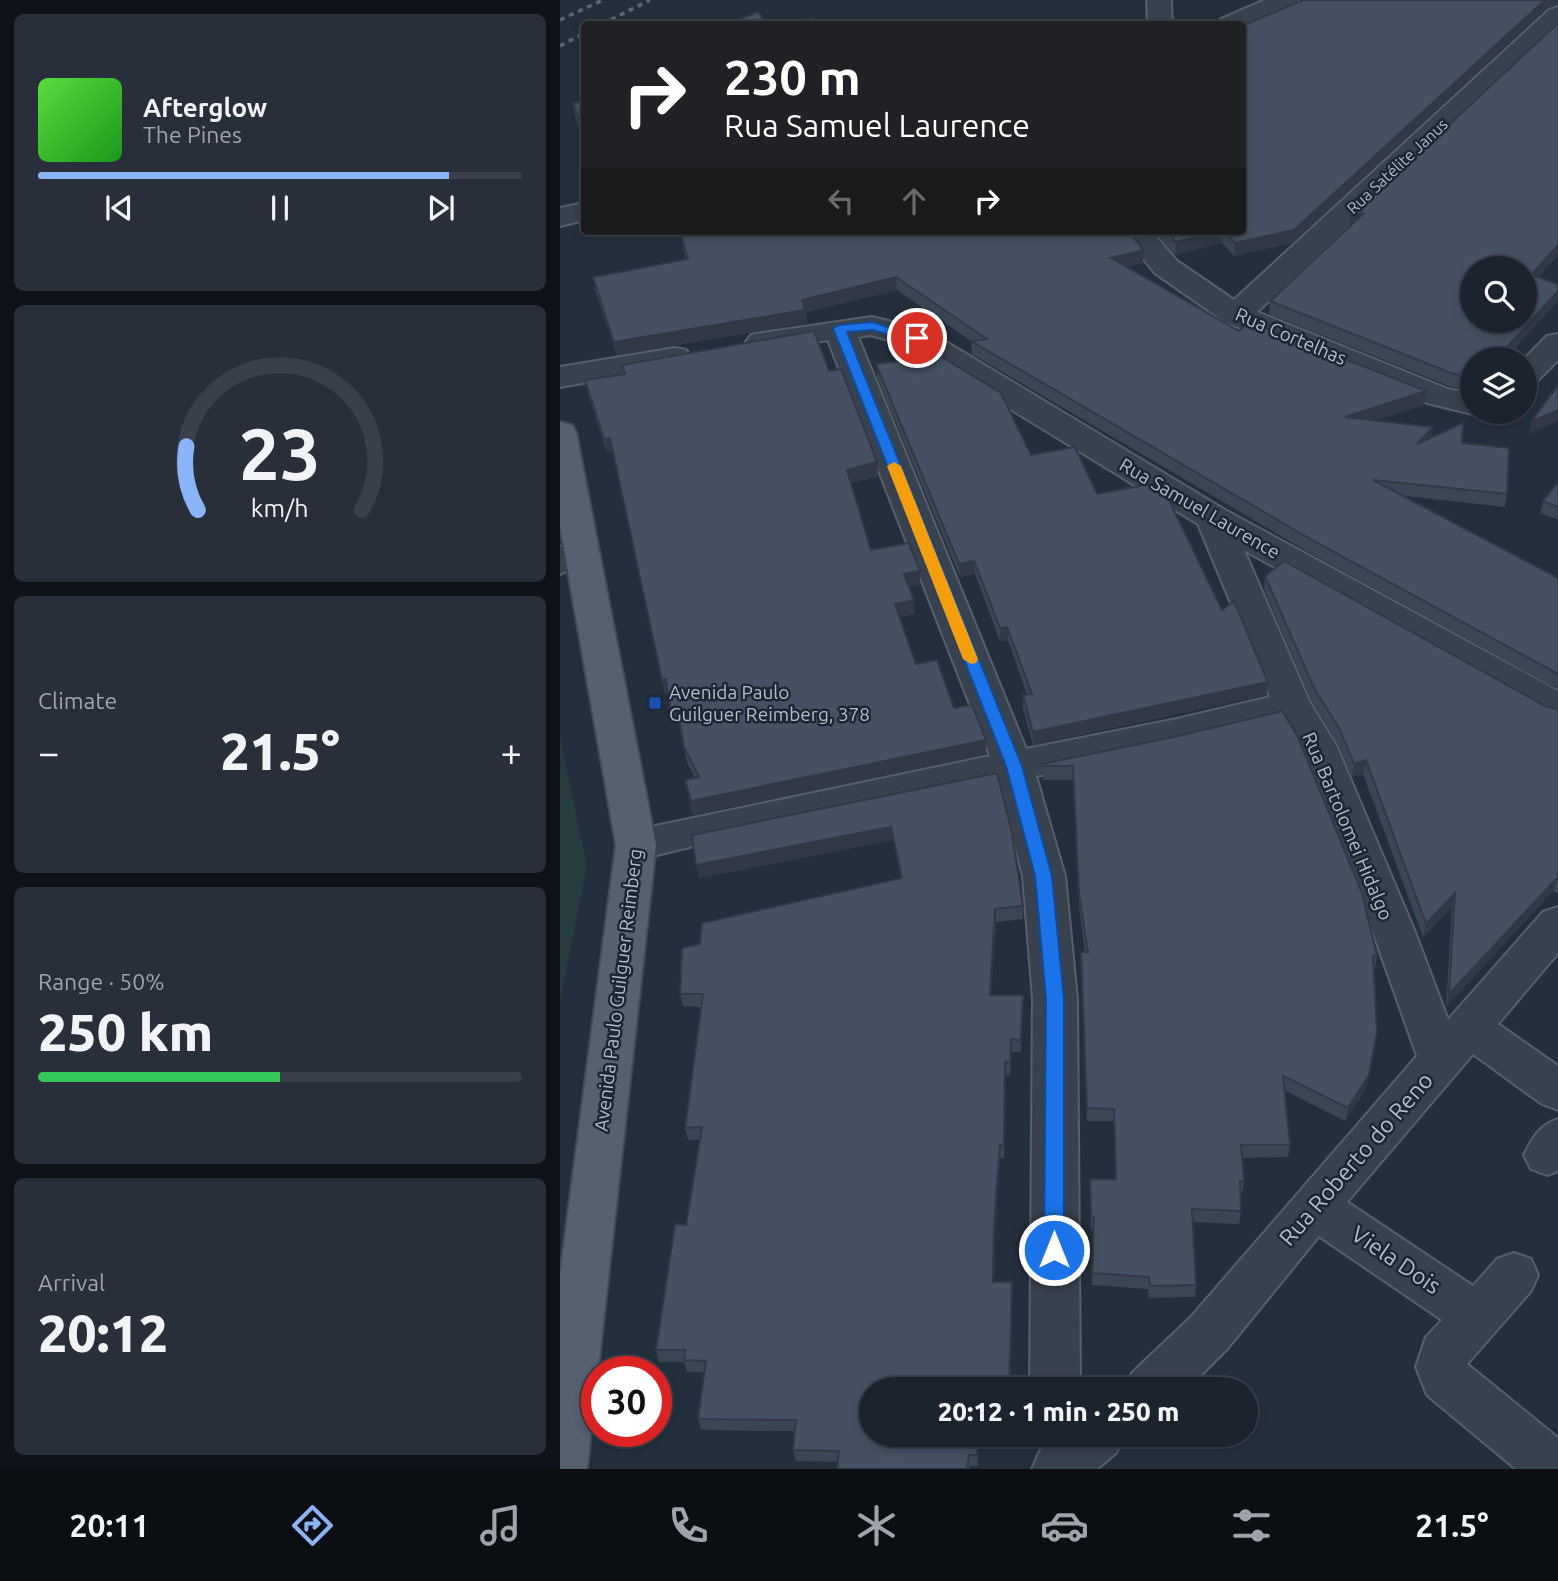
<!DOCTYPE html>
<html lang="en">
<head>
<meta charset="utf-8">
<style>
  body { margin:0; font-family:Ubuntu,sans-serif; background:#282f3a; color:#f1f3f6; height:100vh; display:flex; flex-direction:column; font-size:26px; white-space:nowrap }
  * { box-sizing:border-box; margin:0 }
  p { font-size:23px; color:#a0a4aa }
  .icon { flex:none; width:38px; height:38px; fill:none; stroke:currentColor; stroke-width:2; stroke-linecap:round; stroke-linejoin:round }
  .map { position:relative; flex:1; overflow:hidden }
  .panel { display:flex; flex-direction:column; gap:14px; padding:14px; background:#0f1319; width:560px }
  .panel>* { flex:none }
  .hud { position:absolute; left:21px; top:21px; width:665px; height:214px; border-radius:7px; box-shadow:0 4px 10px #0003,0 0 0 2px #39404a; background:#202124; color:#fff; overflow:hidden }
  .controls { position:absolute; left:900px; top:256px; display:grid; gap:14px }
  .controls a { display:grid; place-items:center; width:77px; height:77px; border-radius:50%; background:#1b232e; box-shadow:0 4px 10px #0003,0 0 0 2px #39404a; font-size:35px }
  .speed { position:absolute; left:21px; top:1356px; display:flex; gap:14px; font-size:35px; font-weight:700; text-align:center }
  .speed>* { display:grid; place-content:center; width:91px; height:91px; border-radius:50%; background:#1b232e; box-shadow:0 4px 10px #0003,0 0 0 2px #39404a; line-height:1 }
  .speed .limit { border:10px solid #d22; background:#fff; color:#111 }
  .pin { position:absolute; display:grid; place-items:center; width:60px; height:60px; color:#fff; margin:-30px; border:4px solid #fff; border-radius:50%; box-shadow:0 2px 7px #0007 }
  .me { position:absolute; width:77px; margin:-38px; rotate:0deg; stroke-linejoin:round; filter:drop-shadow(0 0 5px #0008) }
  .turn { display:flex; align-items:center; gap:24px; height:147px; padding:0 28px; font-size:32px }
  .turn .icon { width:91px; height:91px; stroke-width:2.5 }
  .turn b { display:block; font-size:49px; line-height:60px }
  .lanes { display:flex; align-items:center; height:66px; padding:0 28px; background:#0003; justify-content:center; gap:35px; direction:ltr }
  .lanes .off { opacity:.35 }
  .big { font-size:52px; font-weight:800; line-height:1.1 }
  .panel .widget { flex:1; display:flex; flex-direction:column; justify-content:center; gap:10px; min-width:0; padding:0 24px; border-radius:10px; background:#282f3a }
  .panel .dial { align-items:center; gap:0 }
  .dial svg { height:182px; overflow:visible; fill:none; stroke:#39404a; stroke-width:7; stroke-linecap:round; text-anchor:middle }
  .dial text { fill:#f1f3f6; stroke:none }
  .song { display:flex; align-items:center; gap:21px }
  .cover { width:84px; height:84px; border-radius:10px; background:linear-gradient(135deg,hsl(110 70% 55%),hsl(120 70% 35%)) }
  .played { height:7px; border-radius:4px; background:linear-gradient(90deg,#8ab4f8 85%,#39404a 85%) }
  .keys { display:flex; justify-content:space-around; direction:ltr }
  .heat { display:flex; justify-content:space-between; align-items:center; font-size:38px; direction:ltr }
  .charge { height:10px; border-radius:5px; background:linear-gradient(90deg,#34c759 50%,#39404a 0) }
  .trip { position:absolute; left:299px; top:1377px; width:399px; height:70px; border-radius:35px; background:#1b232e; box-shadow:0 4px 10px #0003,0 0 0 2px #39404a; font-weight:800; line-height:70px; text-align:center }
  .dock { display:flex; height:112px; justify-content:space-around; align-items:center; background:#0b0e12; color:#a0a4aa }
  .dock .icon { width:49px; height:49px }
  .dock .current { color:#8ab4f8 }
  .dock b { font-size:32px; color:#f1f3f6 }
  main { display:flex; flex:1; min-height:0 }
  .map>svg:first-child { display:block }
</style>
</head>
<body>
<main>
<section class="panel">
<div class="widget">
<div class="song"><i class="cover"></i><div><b>Afterglow</b><p>The Pines</p></div></div>
<div class="played"></div>
<div class="keys"><svg class="icon" aria-label="previous" viewBox="0 0 24 24"><path d="M18 5L8 12l10 7zM5 5v14"/></svg><svg class="icon" aria-label="pause" viewBox="0 0 24 24"><path d="M8 5v14M16 5v14"/></svg><svg class="icon" aria-label="next" viewBox="0 0 24 24"><path d="M6 5l10 7-10 7zM19 5v14"/></svg></div>
</div>
<div class="widget dial"><svg viewBox="0 0 100 80">
<path d="M14 69A42 42 0 1 1 86 69"/>
<path d="M14 69A42 42 0 0 1 9 41" stroke="#8ab4f8"/>
<text x="50" y="56" font-size="32" font-weight="700">23</text>
<text x="50" y="72" font-size="11">km/h</text>
</svg></div>
<div class="widget"><p>Climate</p>
<div class="heat"><a>−</a><b class="big">21.5°</b><a>+</a></div>
</div>
<div class="widget"><p>Range · 50%</p><b class="big">250 km</b><div class="charge"></div></div>
<div class="widget"><p>Arrival</p><b class="big">20:12</b></div>
</section>
<div class="map">
<svg width="998" height="1469" viewBox="0 0 998 1469">
  <rect width="100%" height="100%" fill="#242f3e"/>
  <!-- green -->
  <path fill="#263c3f" d="M0 737 27 866 0 1001Z"/>
  <g fill="none" stroke-linecap="round" stroke-linejoin="round">
    <defs>
      <g id="minor">
        <path d="M587 0H611L612 24H588Z"/>
        <path d="M705 0H738L735 5 682 28V24H657L661 19Z"/>
        <path d="M998 7V29L697 312 888 389 912 394V411H922L912 414 867 403 665 322 595 273 560 231H591L617 261 674 300 989 10Z"/>
        <path d="M24 203V220L0 226V208Z"/>
        <path d="M312 317 368 331 665 510 998 691V721L985 718 684 550 750 703 776 745 855 932 888 1020 983 912 998 907V953L938 1024 998 1066V1110L982 1104 913 1054 787 1202 913 1286 937 1259 954 1253 971 1259 978 1275 971 1291 907 1364 998 1438V1469H956L867 1395 856 1367 866 1337 882 1320 759 1236 667 1349 626 1390H565L572 1373 631 1317 857 1056 813 932 738 747 722 721 617 747 476 776 505 876 517 999 520 1390H470L473 999 463 876 439 783 142 844 76 860 62 856 56 845 62 834 76 830 430 756 268 340 202 351 191 349 186 342 191 335 202 333ZM311 335 346 345 638 524 710 697 617 719 466 749 298 337Z"/>
        <path d="M998 334V360L975 383 964 385V359L987 336Z"/>
        <path d="M115 348 126 350 131 357 126 364 0 387V367Z"/>
        <path d="M20 540 32 543 38 551 32 559 0 574V547Z"/>
        <path d="M998 1119V1171L987 1175 971 1169 964 1155C973 1137 979 1126 998 1119Z"/>
        <path d="M499 1435H564L556 1453 537 1469H472L480 1451Z"/>
      </g>
      <path id="major" d="M0 422 12 425 16 432 96 845 27 1469H0V1275L56 845 0 526Z"/>
    </defs>
    <!-- minor casing -->
    <use href="#minor" stroke="#565f6c" stroke-width="4"/>
    <!-- major casing -->
    <use href="#major" stroke="#414a57" stroke-width="4"/>
    <!-- minor -->
    <use href="#minor" fill="#38414e" fill-rule="evenodd"/>
    <!-- major -->
    <use href="#major" fill="#56606e" fill-rule="evenodd"/>
    <!-- rail -->
    <g stroke="#5a6575" stroke-width="3.5" stroke-dasharray="5 5" stroke-linecap="butt">
      <path d="M0 20 43 0"/>
      <path d="M42 24 90 0"/>
      <path d="M0 46 24 33"/>
    </g>
  </g>
  <!-- wall -->
  <g fill="#3b4654">
    <path d="M998 0V5L987 8 732 243 674 256 662 243 615 255 593 231H682Z"/>
    <path d="M998 23V255L978 277 912 359V390H908L889 386 709 314 710 301 789 228 790 217Z"/>
    <path d="M24 101V140L15 116 13 103Z"/>
    <path d="M119 231H568L583 263 567 267 679 331 866 391 864 405 815 420 873 427 871 438 902 443 947 494 945 507 845 496 998 578V690L750 553 412 354 411 341 337 290 246 312 247 323 57 355 35 290 33 277 126 259Z"/>
    <path d="M336 353 471 455 537 494 662 610 708 682 706 695 473 745 463 709V695H467L448 640 440 641 415 574 400 577 317 377 316 364 336 361Z"/>
    <path d="M62 365 269 371 318 476 291 483 311 550 360 571V585L349 587 355 614 340 617 356 664 394 708 426 754 133 815 125 780 135 778 127 762 119 721 112 723 108 694H105L53 452 47 453 28 394 25 380 64 374Z"/>
    <path d="M998 482V520L980 513 983 501Z"/>
    <path d="M705 576 987 707 998 709V894L993 891 886 1007 892 907 863 937 803 774 792 777 778 744 752 702 704 589Z"/>
    <path d="M618 736 817 956 815 969H814L806 1088 785 1121 724 1090 730 1145 728 1157 682 1158 684 1182 682 1194H680L681 1211 679 1224 632 1222 636 1285 635 1297 589 1298 588 1289 532 1285 533 1229H531L530 1179H555L554 1121H527L521 965V952H525L519 907 513 780H483L482 764Z"/>
    <path d="M437 773 463 906V919L436 922 431 995 463 1008 461 1052H451L450 1075H446L444 1158H440L435 1234 434 1282 452 1294 450 1390H312L419 1435 418 1466H410L409 1469H277L278 1462 236 1461 233 1450 235 1431 141 1430 138 1419 144 1372H127L124 1362H99L96 1350 126 1225 140 1140H128L125 1128 141 1007 123 1006 120 994 140 944 341 878 333 840 139 878Z"/>
  </g>
  <!-- shaded-wall -->
  <g fill="#303945">
    <path d="M985 0H998V5L987 8 732 243 674 256 675 243Z"/>
    <path d="M804 213 789 230 790 217Z"/>
    <path d="M660 231H663L662 243 615 255 616 242Z"/>
    <path d="M998 245V255L969 288 971 275Z"/>
    <path d="M584 250 583 263 551 271V258Z"/>
    <path d="M336 277 337 290 246 312 247 323 57 355 54 342Z"/>
    <path d="M998 291V301L946 359H936Z"/>
    <path d="M910 377H912V390H908Z"/>
    <path d="M866 391 864 405 784 430 785 417Z"/>
    <path d="M998 410V421L969 434 971 422Z"/>
    <path d="M873 427 871 440 857 444Z"/>
    <path d="M50 438 53 452 47 453 44 439Z"/>
    <path d="M317 462 318 476 288 484 287 470Z"/>
    <path d="M414 561 415 574 400 577 399 564Z"/>
    <path d="M360 571V585L345 588 344 574Z"/>
    <path d="M354 600 355 614 336 618 335 604Z"/>
    <path d="M447 627 448 640 440 641V628Z"/>
    <path d="M106 679 109 693 105 694 102 680Z"/>
    <path d="M708 682 706 695 473 745V732Z"/>
    <path d="M117 707 120 721 112 723 110 708Z"/>
    <path d="M426 740V754L133 815 131 801Z"/>
    <path d="M806 760 803 774 792 777 794 764Z"/>
    <path d="M331 827 333 840 139 878 136 865Z"/>
    <path d="M997 878 993 891 886 1007 889 994Z"/>
    <path d="M895 893 892 907 863 937 866 924Z"/>
    <path d="M435 909 436 922 430 1008V995Z"/>
    <path d="M445 1062 446 1075 444 1158V1146Z"/>
    <path d="M809 1075 806 1088 785 1121 788 1108Z"/>
    <path d="M440 1145V1158L435 1234 433 1294 434 1222Z"/>
    <path d="M452 1282 450 1390H449Z"/>
    <path d="M418 1435H419L418 1466 417 1455Z"/>
  </g>
  <!-- building -->
  <g fill="#455162" stroke="#303945" stroke-width="2" fill-rule="evenodd">
    <path d="M743 0H985L734 230 675 243 664 231H682V26Z"/>
    <path d="M198 12 207 24H167Z"/>
    <path d="M252 18 257 24H218Z"/>
    <path d="M998 23V245L971 275 998 284V291L936 359H912V377L891 373 710 301 804 213 790 217ZM912 268H964V320H912Z"/>
    <path d="M24 101V134L13 103Z"/>
    <path d="M120 231H568L584 250 551 258 679 331 689 321 866 391 785 417 873 427 857 444 903 423 902 443 949 448 947 494 813 480 998 578V674L752 540 411 341 427 339 336 277 242 300 245 310 54 342 33 277 128 259Z"/>
    <path d="M606 231H660L616 242Z"/>
    <path d="M254 331 269 371 281 369 317 462 287 470 311 550 349 543 360 571 344 574 354 600 335 604 356 664 377 660 394 708 412 705 426 740 131 801 125 780 139 777 124 747 117 707 110 708 106 679 102 680 50 438 44 439 25 380 65 374 62 365Z"/>
    <path d="M367 348 441 393 471 455 515 447 537 494 590 484 606 494 662 610 674 601 708 682 473 732 463 695 472 694 447 627 440 628 414 561 399 564 316 364 339 361 336 353Z"/>
    <path d="M998 385V410L971 422Z"/>
    <path d="M998 482V507L983 501Z"/>
    <path d="M724 561 987 707 998 709V878H997L889 994 895 893 866 924 806 760 794 764 780 730 754 688 705 576Z"/>
    <path d="M722 711 737 735 802 893 817 956H813L817 1032 809 1075 788 1108 723 1076 730 1145H681L684 1182 680 1181 681 1211 632 1209 636 1285 590 1286 589 1277 532 1273 534 1217H531L530 1179H556L554 1109 527 1108 521 952H528L519 894 513 766H483L482 764 618 736Z"/>
    <path d="M437 773 452 833 463 906 435 909 430 995H463L461 1040 451 1039 450 1062H445L444 1146 440 1145 434 1222 433 1282H452L449 1390H312V1435H418L417 1455H409L407 1469H277L279 1451 233 1450 236 1420 138 1419 146 1361 124 1360 125 1350H96L115 1224 126 1225 142 1127 125 1128 143 994H120L122 948 140 944 142 923 342 878 331 827 136 865 132 835Z"/>
  </g>
  <!-- route -->
  <path fill="#1a73e8" stroke="#114b97" stroke-width="2" d="M312 322 363 338 357 342 312 330 287 332 462 766 492 876 504 999V1250L501 1257 494 1259 487 1257 484 1250 486 999 475 876 446 766 273 328 279 325Z"/>
  <!-- slow -->
  <path fill="#f59e0b" d="M334 462 341 466 418 659 416 663 411 664 403 659 327 466Z"/>
  <!-- markers -->
  <rect fill="#1a4fb4" stroke="#1d2633" stroke-width="2.5" x="88" y="696" width="14" height="14" rx="3.5"/>
  <g text-anchor="middle" stroke-width="5" stroke-linejoin="round" paint-order="stroke">
    <!-- far-street labels -->
    <g font-size="16" fill="#b4bcc9" stroke="#1d2633">
      <text transform="translate(837 166) rotate(-43)" y="6">Rua Satélite Janus</text>
    </g>
    <!-- street labels -->
    <g font-size="19" fill="#b4bcc9" stroke="#1d2633">
      <text transform="translate(731 336) rotate(23)" y="7">Rua Cortelhas</text>
      <text transform="translate(640 508) rotate(30)" y="7">Rua Samuel Laurence</text>
      <text transform="translate(788 826) rotate(67)" y="7">Rua Bartolomei Hidalgo</text>
      <text transform="translate(58 990) rotate(-83)" y="7">Avenida Paulo Guilguer Reimberg</text>
    </g>
    <!-- poi labels -->
    <g font-size="19" fill="#b4bcc9" stroke="#1d2633" text-anchor="start">
      <text x="109" y="699">Avenida Paulo<tspan x="109" dy="22">Guilguer Reimberg, 378</tspan></text>
    </g>
    <!-- near-street labels -->
    <g font-size="23" fill="#b4bcc9" stroke="#1d2633">
      <text transform="translate(796 1159) rotate(-49)" y="8">Rua Roberto do Reno</text>
      <text transform="translate(836 1260) rotate(34)" y="8">Viela Dois</text>
    </g>
  </g>
</svg>
<div class="controls">
<a><svg class="icon" aria-label="search" viewBox="0 0 24 24"><circle cx="10" cy="10" r="6"/><path d="M15 15l6 6"/></svg></a>
<a><svg class="icon" aria-label="layers" viewBox="0 0 24 24"><path d="M12 4l9 5-9 5-9-5zM3 14l9 5 9-5"/></svg></a>
</div>
<div class="speed"><div class="limit">30</div></div>
<div class="pin" style="left:357px;top:338px;background:#d93025"><svg class="icon" aria-label="arrive" viewBox="0 0 24 24"><path d="M6 21V4h12l-3 4 3 4H6"/></svg></div>
<svg class="me" style="left:494px;top:1250px" viewBox="-20 -20 40 40"><circle r="17" fill="#1a73e8" stroke="#fff" stroke-width="3"/><path d="M0-11L8 9 0 5-8 9z" fill="#fff"/></svg>
<div class="trip">20:12 · 1 min · 250 m</div>
<div class="hud">
<div class="turn"><svg class="icon" aria-label="right" viewBox="0 0 24 24"><path d="M7 20v-9h11M14 6l5 5-5 5"/></svg><div><b>230 m</b>Rua Samuel Laurence</div></div>
<div class="lanes"><svg class="icon off" aria-label="left" viewBox="0 0 24 24"><path d="M17 20v-9H6M10 6l-5 5 5 5"/></svg><svg class="icon off" aria-label="ahead" viewBox="0 0 24 24"><path d="M12 20V5M6 11l6-6 6 6"/></svg><svg class="icon" aria-label="right" viewBox="0 0 24 24"><path d="M7 20v-9h11M14 6l5 5-5 5"/></svg></div>
</div>
</div>
</main>
<nav class="dock">
<b>20:11</b>
<svg class="icon current" aria-label="directions" viewBox="0 0 24 24"><path d="M12 3l9 9-9 9-9-9zM9 14v-3h6M13 9l2 2-2 2"/></svg>
<svg class="icon" aria-label="music" viewBox="0 0 24 24"><path d="M9 18V5l10-2v13"/><circle cx="6" cy="18" r="3"/><circle cx="16" cy="16" r="3"/></svg>
<svg class="icon" aria-label="phone" viewBox="0 0 24 24"><path d="M5 4h4l2 5-3 2q2 4 5 5l2-3 5 2v4C11 20 4 13 5 4z"/></svg>
<svg class="icon" aria-label="climate" viewBox="0 0 24 24"><path d="M12 3v18M4 7l16 10M4 17L20 7"/></svg>
<svg class="icon" aria-label="car" viewBox="0 0 24 24"><path d="M5 17H2v-5l4-1 3-4h7l3 4 3 1v5h-3M9 17h6M6 11h13"/><circle cx="7" cy="17" r="2"/><circle cx="17" cy="17" r="2"/></svg>
<svg class="icon" aria-label="filters" viewBox="0 0 24 24"><path d="M4 7h16M4 17h16"/><circle cx="9" cy="7" r="2"/><circle cx="15" cy="17" r="2"/></svg>
<b>21.5°</b>
</nav>
</body>
</html>
